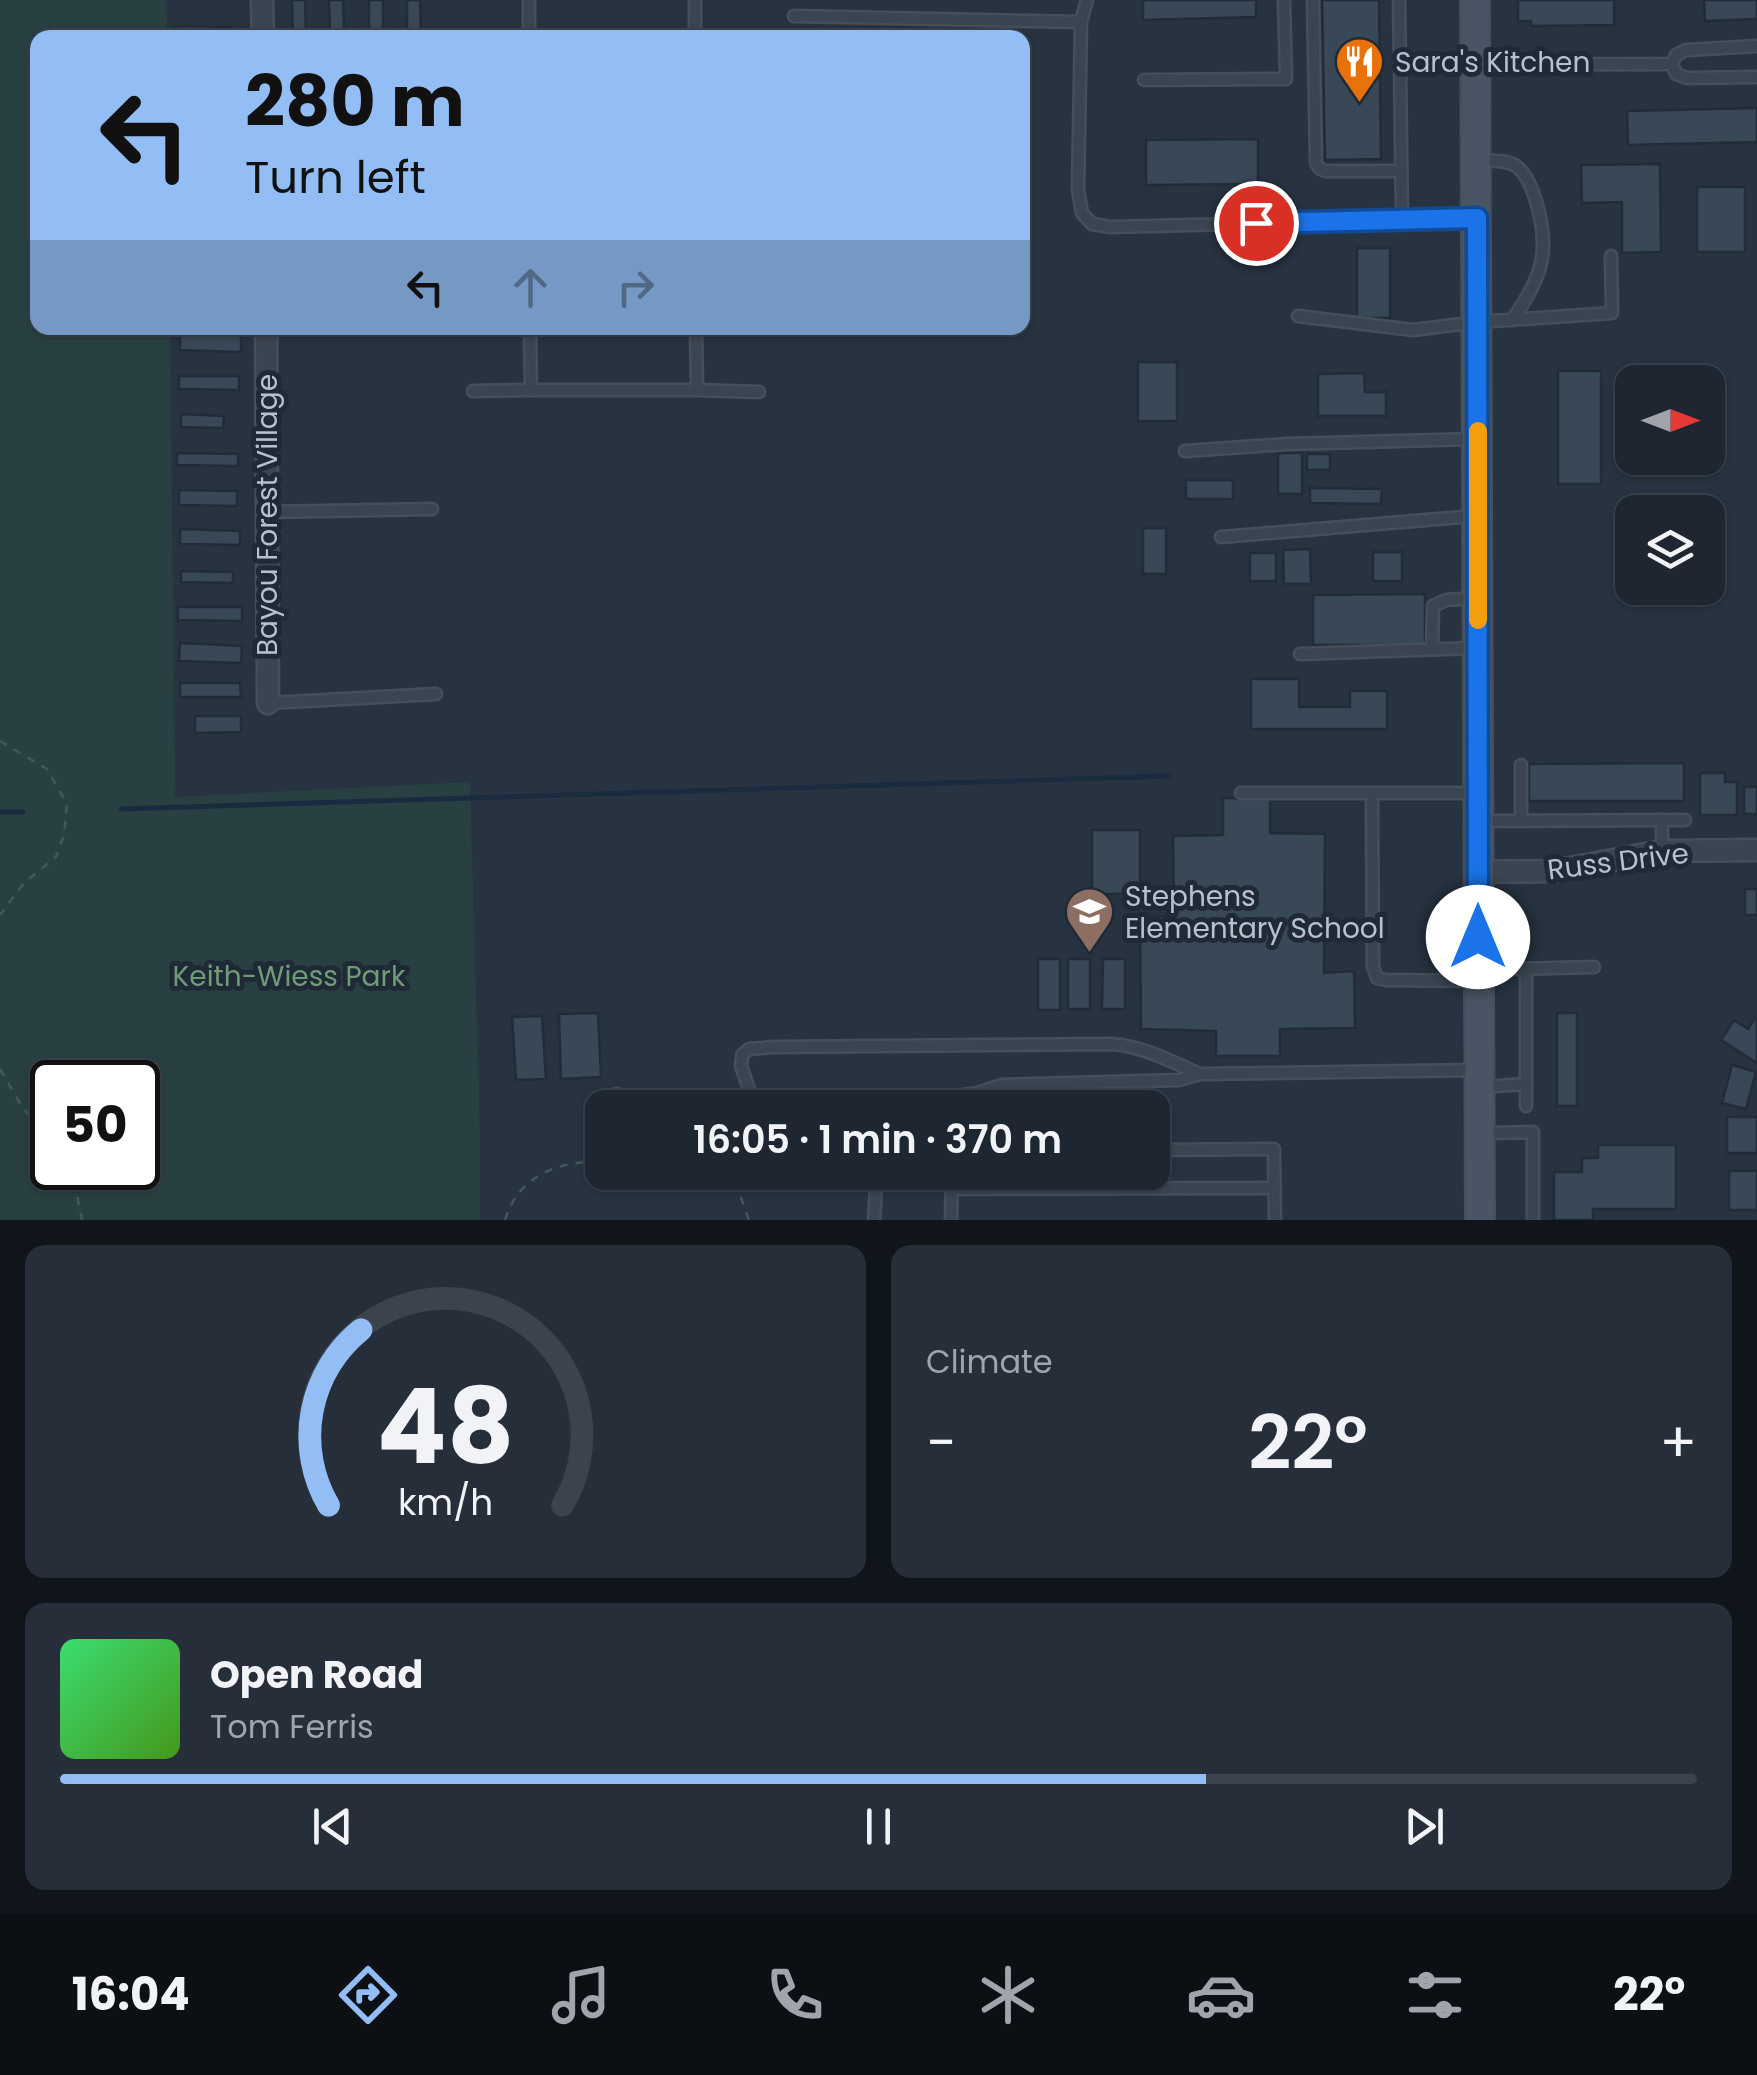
<!DOCTYPE html>
<html lang="en">
<head>
<meta charset="utf-8">
<style>
  body { margin:0; font-family:Poppins,sans-serif; background:#252e39; color:#f1f3f6; height:100vh; display:flex; flex-direction:column; font-size:38px; white-space:nowrap }
  * { box-sizing:border-box; margin:0 }
  p { font-size:32px; color:#a0a5ab }
  .icon { flex:none; width:55px; height:55px; fill:none; stroke:currentColor; stroke-width:2; stroke-linecap:round; stroke-linejoin:round }
  .map { position:relative; height:1220px; overflow:hidden }
  .panel { display:flex; flex-direction:column; gap:25px; padding:25px; background:#10151b; flex:1 }
  .panel>* { flex:none }
  .hud { position:absolute; left:30px; top:30px; width:1000px; height:305px; border-radius:20px; box-shadow:0 2px 8px #0004,0 0 0 2px #3b434d; background:#93bef5; color:#111; overflow:hidden }
  .needle { width:65px; rotate:90deg }
  .controls { position:absolute; left:1615px; top:365px; display:grid; gap:20px }
  .controls a { display:grid; place-items:center; width:110px; height:110px; border-radius:20px; background:#1d2631; box-shadow:0 2px 8px #0004,0 0 0 2px #3b434d; font-size:50px }
  .speed { position:absolute; left:30px; top:1060px; display:flex; gap:20px; font-size:50px; font-weight:700; text-align:center }
  .speed>* { display:grid; place-content:center; width:130px; height:130px; border-radius:50%; background:#1d2631; box-shadow:0 2px 8px #0004,0 0 0 2px #3b434d; line-height:1 }
  .speed .limit { border:5px solid #111; border-radius:15px; background:#fff; color:#111 }
  .pin { position:absolute; display:grid; place-items:center; width:85px; height:85px; color:#fff; margin:-42px; border:5px solid #fff; border-radius:50%; box-shadow:0 2px 10px #0007 }
  .me { position:absolute; width:110px; margin:-55px; rotate:0deg; stroke-linejoin:round; filter:drop-shadow(0 0 8px #0008) }
  .turn { display:flex; align-items:center; gap:35px; height:210px; padding:0 50px; font-size:45px }
  .turn .icon { width:130px; height:130px; stroke-width:2.5 }
  .turn b { display:block; font-size:70px; line-height:85px }
  .lanes { display:flex; align-items:center; height:95px; padding:0 50px; background:#0003; justify-content:center; gap:50px; direction:ltr }
  .lanes .off { opacity:.35 }
  .big { font-size:75px; font-weight:600; line-height:1.1 }
  .panel .tile { flex:1; display:flex; flex-direction:column; justify-content:center; gap:15px; min-width:0; padding:0 35px; border-radius:20px; background:#252e39 }
  .panel .dial { align-items:center; gap:0 }
  .dial svg { height:260px; overflow:visible; fill:none; stroke:#3b434d; stroke-width:7; stroke-linecap:round; text-anchor:middle }
  .dial text { fill:#f1f3f6; stroke:none }
  .song { display:flex; align-items:center; gap:30px }
  .cover { width:120px; height:120px; border-radius:15px; background:linear-gradient(135deg,hsl(140 70% 55%),hsl(100 70% 35%)) }
  .played { height:10px; border-radius:5px; background:linear-gradient(90deg,#93bef5 70%,#3b434d 70%) }
  .keys { display:flex; justify-content:space-around; direction:ltr }
  .heat { display:flex; justify-content:space-between; align-items:center; font-size:55px; direction:ltr }
  .panel .tiles { flex:1; display:grid; gap:25px; grid-template-columns:1fr 1fr }
  .tile:last-child { grid-column:span 2 }
  .trip { position:absolute; left:585px; top:1090px; width:585px; height:100px; border-radius:20px; background:#1d2631; box-shadow:0 2px 8px #0004,0 0 0 2px #3b434d; font-weight:600; line-height:100px; text-align:center }
  .tabs { display:flex; height:160px; justify-content:space-around; align-items:center; background:#0c0f14; color:#a0a5ab }
  .tabs .icon { width:70px; height:70px }
  .tabs .active { color:#93bef5 }
  .tabs b { font-size:45px; color:#f1f3f6 }
  .map>svg:first-child { display:block }
</style>
</head>
<body>
<div class="map">
<svg width="1757" height="1220" viewBox="0 0 1757 1220">
  <rect width="100%" height="100%" fill="#273341"/>
  <!-- green -->
  <path fill="#294042" fill-rule="evenodd" d="M0 0H166L167 37 38 38V328H170L175 797 470 782 480 1133V1220H0ZM52 1082H138V1168H52Z"/>
  <g fill="none" stroke-linecap="round" stroke-linejoin="round">
    <!-- stream -->
    <g stroke="#1a2b3f" stroke-width="5">
      <path d="M121 809 1168 776"/>
      <path d="M0 812H23"/>
    </g>
  </g>
  <!-- building -->
  <g fill="#394857" stroke="#222c38" stroke-width="2.5">
    <path d="M292 0H305L306 38H293Z"/>
    <path d="M329 0H343L344 32 330 33Z"/>
    <rect x="369" y="0" width="14" height="35"/>
    <path d="M407 0H420L421 35H407Z"/>
    <path d="M1143 0H1256V17L1143 20Z"/>
    <path d="M1322 0H1379L1381 159 1325 160Z"/>
    <path d="M1518 0H1614V25L1531 26V21H1518Z"/>
    <path d="M1704 0H1757V19L1705 21Z"/>
    <path d="M176 26 231 27V38H176Z"/>
    <path d="M1757 108V142L1628 145 1627 111Z"/>
    <path d="M1258 139V184L1146 185V140Z"/>
    <path d="M1660 164 1661 252 1622 253V202L1582 203 1581 165Z"/>
    <rect x="1697" y="187" width="48" height="65"/>
    <rect x="1357" y="248" width="33" height="70"/>
    <path d="M180 334 241 336V352L180 350Z"/>
    <rect x="1138" y="362" width="39" height="59"/>
    <rect x="1558" y="371" width="43" height="113"/>
    <path d="M1364 373 1365 392H1386V416H1318V374Z"/>
    <path d="M179 376H239V390L179 389Z"/>
    <path d="M181 414 224 416 223 428 181 427Z"/>
    <path d="M177 453 238 454V466L177 465Z"/>
    <rect x="1278" y="453" width="24" height="41"/>
    <rect x="1307" y="454" width="23" height="16"/>
    <rect x="1186" y="480" width="47" height="19"/>
    <path d="M1310 488 1382 489 1381 504 1310 503Z"/>
    <path d="M179 490 237 491V506L179 505Z"/>
    <rect x="1143" y="528" width="23" height="46"/>
    <path d="M180 529 240 531V545L180 544Z"/>
    <path d="M1310 549 1311 584H1284L1283 550Z"/>
    <rect x="1373" y="552" width="29" height="29"/>
    <rect x="1250" y="553" width="26" height="28"/>
    <path d="M181 571 233 572V583L181 582Z"/>
    <path d="M1425 594V645H1313V595Z"/>
    <path d="M178 607H242V621L178 620Z"/>
    <path d="M180 643 242 646 241 663 179 661Z"/>
    <path d="M1251 679H1299V707H1350V691H1387V729H1251Z"/>
    <path d="M180 683H240L241 697H180Z"/>
    <path d="M195 716H241V732L195 733Z"/>
    <path d="M1684 763V801H1529V764Z"/>
    <path d="M1700 773H1725V782H1737V815H1700Z"/>
    <rect x="1744" y="787" width="13" height="27"/>
    <path d="M1223 798 1270 799V833L1325 834 1324 973 1354 971 1355 1028 1280 1029V1056H1216V1031L1141 1029 1140 917 1174 916 1173 836 1223 835Z"/>
    <rect x="1092" y="830" width="48" height="64"/>
    <rect x="1745" y="889" width="12" height="26"/>
    <rect x="1038" y="959" width="22" height="51"/>
    <rect x="1068" y="959" width="22" height="50"/>
    <path d="M1103 959H1125V1009H1102Z"/>
    <path d="M598 1013 601 1077 561 1079 559 1014Z"/>
    <rect x="1557" y="1013" width="20" height="93"/>
    <path d="M542 1016 546 1079 516 1080 512 1017Z"/>
    <path d="M1755 1018 1757 1019V1063L1721 1040 1734 1020 1748 1029Z"/>
    <path d="M1732 1065 1756 1072 1746 1109 1722 1103Z"/>
    <rect x="1727" y="1117" width="30" height="36"/>
    <path d="M1598 1145H1676V1209H1593V1220H1554V1172H1582V1158H1598Z"/>
    <rect x="1729" y="1171" width="28" height="39"/>
  </g>
  <g fill="none" stroke-linecap="round" stroke-linejoin="round">
    <defs>
      <g id="lane">
        <path d="M529 0V38"/>
        <path d="M695 0V38"/>
        <path d="M1087 0 1081 22 1078 190 1082 213 1092 224 1110 227 1402 220"/>
        <path d="M1313 0 1316 163 1320 169 1326 171H1401"/>
        <path d="M1399 0 1400 65"/>
        <path d="M794 16 1081 22"/>
        <path d="M1672 64 1676 74 1687 78 1757 77"/>
        <path d="M1672 64 1676 55 1686 50 1757 46"/>
        <path d="M1144 80 1286 79 1284 0"/>
        <path d="M1477 160C1489 161 1506 159 1516 166 1527 174 1532 189 1536 201 1551 251 1542 278 1512 320"/>
        <path d="M1474 218 1402 220 1400 65 1672 64"/>
        <path d="M1298 316 1413 330 1478 322 1612 313 1611 256"/>
        <path d="M530 328 531 390H697L696 328"/>
        <path d="M697 390 759 392"/>
        <path d="M473 391 531 390"/>
        <path d="M1185 451 1288 444 1474 439"/>
        <path d="M268 512 432 509"/>
        <path d="M1221 537 1474 516"/>
        <path d="M1432 649 1433 606 1446 600 1477 598"/>
        <path d="M1300 654 1474 648"/>
        <path d="M269 703 436 694"/>
        <path d="M1521 765V821"/>
        <path d="M1241 793H1478"/>
        <path d="M1372 793 1373 966 1377 978 1386 980 1476 981"/>
        <path d="M1481 821 1685 820"/>
        <path d="M1662 851V820"/>
        <path d="M1526 969V1106"/>
        <path d="M1480 970 1594 967"/>
        <path d="M1112 1044C1143 1046 1172 1062 1200 1074L1179 1080 1001 1085 977 1093 935 1099 753 1101 741 1066 742 1055 749 1049 774 1047Z"/>
        <path d="M1200 1074 1478 1070"/>
        <path d="M1482 1087 1526 1084"/>
        <path d="M616 1094 651 1105 696 1108"/>
        <path d="M701 1108 753 1101"/>
        <path d="M1480 1133 1533 1132V1220"/>
        <path d="M1152 1150 1274 1149 1275 1220"/>
        <path d="M951 1189 1275 1188"/>
        <path d="M874 1220 876 1188 883 1172"/>
        <path d="M951 1220 952 1172"/>
      </g>
      <g id="street">
        <path d="M262 0 263 38"/>
        <path d="M266 328 268 703"/>
        <path d="M1479 872 1554 871 1662 851 1757 850"/>
      </g>
      <path id="secondary" d="M1475 0 1480 1220"/>
    </defs>
    <!-- lane casing -->
    <use href="#lane" stroke="#454e5a" stroke-width="15"/>
    <!-- street casing -->
    <use href="#street" stroke="#454e5a" stroke-width="25"/>
    <!-- secondary casing -->
    <use href="#secondary" stroke="#454e5a" stroke-width="32"/>
    <!-- path -->
    <g stroke="#42595a" stroke-width="2.5" stroke-dasharray="8 8" stroke-linecap="butt">
      <path d="M0 741 47 769 67 804 64 835 56 857 24 883 0 915"/>
      <path d="M0 1069 21 1105 52 1145"/>
      <path d="M64 1168 77 1195 82 1220"/>
      <path d="M721 1172 740 1195 749 1220"/>
      <path d="M505 1220C518 1176 559 1160 602 1162"/>
    </g>
    <!-- lane -->
    <use href="#lane" stroke="#3b4551" stroke-width="10"/>
    <!-- street -->
    <use href="#street" stroke="#3b4551" stroke-width="20"/>
    <!-- secondary -->
    <use href="#secondary" stroke="#495564" stroke-width="28"/>
  </g>
  <g fill="none" stroke-linecap="round" stroke-linejoin="round">
    <defs>
      <path id="route" d="M1256 223 1477 218 1478 937"/>
    </defs>
    <!-- route casing -->
    <use href="#route" stroke="#114b97" stroke-width="25"/>
    <!-- route -->
    <use href="#route" stroke="#1a73e8" stroke-width="18"/>
    <!-- slow -->
    <path stroke="#f59e0b" stroke-width="18" d="M1478 431V620"/>
  </g>
  <!-- icons -->
  <defs>
    <symbol id="restaurant-pin" viewBox="-11 -11 22 30"><path d="M0 17L-7.5 6A9.5 9.5 0 1 1 7.5 6Z" fill="#e8710a" stroke="#202a36"/><path d="M-5-6h1v4h1v-4h1v4h1v-4h1v5L-1.5 .5V6h-2V.5L-5-1ZM5-6V6H3V1.5H1.5Q1.5-4 5-6Z" fill="#fff"/></symbol>
    <symbol id="school-pin" viewBox="-11 -11 22 30"><path d="M0 17L-7.5 6A9.5 9.5 0 1 1 7.5 6Z" fill="#8d6e63" stroke="#202a36"/><path d="M0-5L7-2L0 1L-7-2ZM-4 1L0 2.5L4 1V4Q0 6-4 4Z" fill="#fff"/></symbol>
  </defs>
  <g fill-rule="evenodd">
    <use href="#restaurant-pin" x="1332" y="34" width="55" height="75"/>
    <use href="#school-pin" x="1062" y="884" width="55" height="75"/>
  </g>
  <g text-anchor="middle" stroke-width="10" stroke-linejoin="round" paint-order="stroke">
    <!-- poi labels -->
    <g font-size="28" fill="#b8c0cb" stroke="#202a36" text-anchor="start">
      <text x="1395" y="72">Sara's Kitchen</text>
      <text x="1125" y="906">Stephens<tspan x="1125" dy="32">Elementary School</tspan></text>
    </g>
    <!-- street labels -->
    <g font-size="28" fill="#b8c0cb" stroke="#202a36">
      <text transform="translate(267 515) rotate(-90)" y="10">Bayou Forest Village</text>
      <text transform="translate(1618 861) rotate(-7)" y="10">Russ Drive</text>
    </g>
    <!-- park labels -->
    <g font-size="28" fill="#709b78" stroke="#202a36">
      <text x="289" y="986">Keith-Wiess Park</text>
    </g>
  </g>
</svg>
<div class="controls">
<a><svg class="needle" viewBox="-14 -14 28 28"><path d="M0-13l5 13h-10z" fill="#e53935"/><path d="M0 13l5-13h-10z" fill="#a0a5ab"/></svg></a>
<a><svg class="icon" aria-label="layers" viewBox="0 0 24 24"><path d="M12 4l9 5-9 5-9-5zM3 14l9 5 9-5"/></svg></a>
</div>
<div class="speed"><div class="limit">50</div></div>
<div class="pin" style="left:1256px;top:223px;background:#d93025"><svg class="icon" aria-label="arrive" viewBox="0 0 24 24"><path d="M6 21V4h12l-3 4 3 4H6"/></svg></div>
<svg class="me" style="left:1478px;top:937px" viewBox="-20 -20 40 40"><circle r="19" fill="#fff"/><path d="M0-13L10 11 0 6-10 11z" fill="#1a73e8"/></svg>
<div class="trip">16:05 · 1 min · 370 m</div>
<div class="hud">
<div class="turn"><svg class="icon" aria-label="left" viewBox="0 0 24 24"><path d="M17 20v-9H6M10 6l-5 5 5 5"/></svg><div><b>280 m</b>Turn left</div></div>
<div class="lanes"><svg class="icon" aria-label="left" viewBox="0 0 24 24"><path d="M17 20v-9H6M10 6l-5 5 5 5"/></svg><svg class="icon off" aria-label="ahead" viewBox="0 0 24 24"><path d="M12 20V5M6 11l6-6 6 6"/></svg><svg class="icon off" aria-label="right" viewBox="0 0 24 24"><path d="M7 20v-9h11M14 6l5 5-5 5"/></svg></div>
</div>
</div>
<section class="panel">
<div class="tiles">
<div class="tile dial"><svg viewBox="0 0 100 80">
<path d="M14 69A42 42 0 1 1 86 69"/>
<path d="M14 69A42 42 0 0 1 24 15" stroke="#93bef5"/>
<text x="50" y="56" font-size="32" font-weight="700">48</text>
<text x="50" y="72" font-size="11">km/h</text>
</svg></div>
<div class="tile"><p>Climate</p>
<div class="heat"><a>−</a><b class="big">22°</b><a>+</a></div>
</div>
<div class="tile">
<div class="song"><i class="cover"></i><div><b>Open Road</b><p>Tom Ferris</p></div></div>
<div class="played"></div>
<div class="keys"><svg class="icon" aria-label="previous" viewBox="0 0 24 24"><path d="M18 5L8 12l10 7zM5 5v14"/></svg><svg class="icon" aria-label="pause" viewBox="0 0 24 24"><path d="M8 5v14M16 5v14"/></svg><svg class="icon" aria-label="next" viewBox="0 0 24 24"><path d="M6 5l10 7-10 7zM19 5v14"/></svg></div>
</div>
</div>
</section>
<nav class="tabs">
<b>16:04</b>
<svg class="icon active" aria-label="directions" viewBox="0 0 24 24"><path d="M12 3l9 9-9 9-9-9zM9 14v-3h6M13 9l2 2-2 2"/></svg>
<svg class="icon" aria-label="music" viewBox="0 0 24 24"><path d="M9 18V5l10-2v13"/><circle cx="6" cy="18" r="3"/><circle cx="16" cy="16" r="3"/></svg>
<svg class="icon" aria-label="phone" viewBox="0 0 24 24"><path d="M5 4h4l2 5-3 2q2 4 5 5l2-3 5 2v4C11 20 4 13 5 4z"/></svg>
<svg class="icon" aria-label="climate" viewBox="0 0 24 24"><path d="M12 3v18M4 7l16 10M4 17L20 7"/></svg>
<svg class="icon" aria-label="car" viewBox="0 0 24 24"><path d="M5 17H2v-5l4-1 3-4h7l3 4 3 1v5h-3M9 17h6M6 11h13"/><circle cx="7" cy="17" r="2"/><circle cx="17" cy="17" r="2"/></svg>
<svg class="icon" aria-label="filters" viewBox="0 0 24 24"><path d="M4 7h16M4 17h16"/><circle cx="9" cy="7" r="2"/><circle cx="15" cy="17" r="2"/></svg>
<b>22°</b>
</nav>
</body>
</html>
